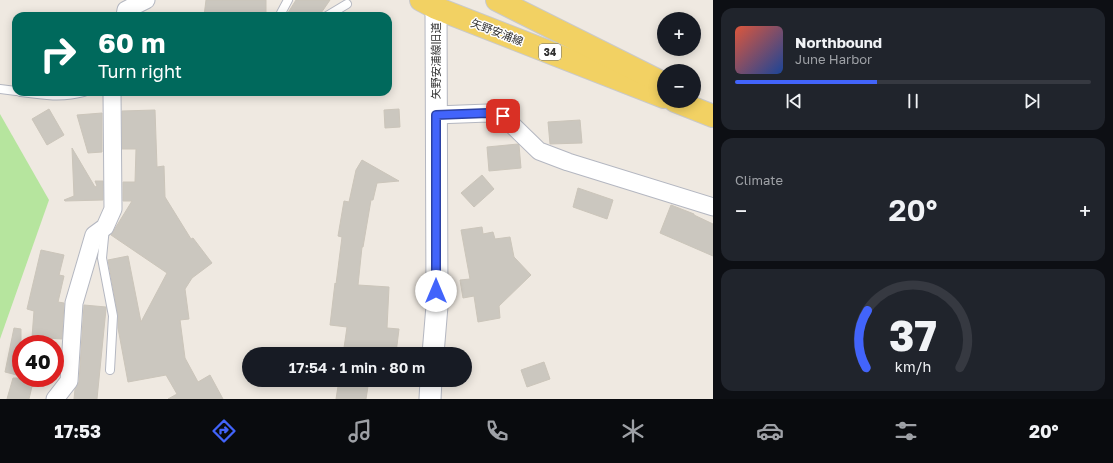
<!DOCTYPE html>
<html lang="en">
<head>
<meta charset="utf-8">
<style>
  body { margin:0; font-family:"Golos Text","Noto Sans JP",sans-serif; background:#20242c; color:#f1f3f6; height:100vh; display:flex; flex-direction:column; font-size:15px; white-space:nowrap }
  * { box-sizing:border-box; margin:0 }
  p { font-size:13px; color:#9ea1a6 }
  .icon { flex:none; width:22px; height:22px; fill:none; stroke:currentColor; stroke-width:2; stroke-linecap:round; stroke-linejoin:round }
  .map { position:relative; flex:1; overflow:hidden }
  .side { display:flex; flex-direction:column; gap:8px; padding:8px; background:#0d0f14; width:400px }
  .side>* { flex:none }
  .banner { position:absolute; left:12px; top:12px; width:380px; height:84px; border-radius:12px; box-shadow:0 2px 10px #0003; background:#00695c; color:#fff; overflow:hidden }
  .buttons { position:absolute; left:657px; top:12px; display:grid; gap:8px }
  .buttons a { display:grid; place-items:center; width:44px; height:44px; border-radius:50%; background:#171b24; box-shadow:0 2px 10px #0003; font-size:20px }
  .speed { position:absolute; left:12px; top:335px; display:flex; gap:8px; font-size:20px; font-weight:700; text-align:center }
  .speed>* { display:grid; place-content:center; width:52px; height:52px; border-radius:50%; background:#171b24; box-shadow:0 2px 10px #0003; line-height:1 }
  .speed .limit { border:6px solid #d22; background:#fff; color:#111 }
  .pin { position:absolute; display:grid; place-items:center; width:34px; height:34px; color:#fff; margin:-17px; border-radius:8px; box-shadow:0 2px 6px #0006 }
  .me { position:absolute; width:44px; margin:-22px; rotate:0deg; stroke-linejoin:round; filter:drop-shadow(0 0 3px #0008) }
  .turn { display:flex; align-items:center; gap:14px; height:84px; padding:0 20px; font-size:18px }
  .turn .icon { width:52px; height:52px; stroke-width:2.5 }
  .turn b { display:block; font-size:28px; line-height:34px }
  .big { font-size:30px; font-weight:600; line-height:1.1 }
  .side .card { flex:1; display:flex; flex-direction:column; justify-content:center; gap:6px; min-width:0; padding:0 14px; border-radius:12px; background:#20242c }
  .side .dial { align-items:center; gap:0 }
  .dial svg { height:104px; overflow:visible; fill:none; stroke:#363941; stroke-width:7; stroke-linecap:round; text-anchor:middle }
  .dial text { fill:#f1f3f6; stroke:none }
  .song { display:flex; align-items:center; gap:12px }
  .cover { width:48px; height:48px; border-radius:6px; background:linear-gradient(135deg,hsl(10 70% 55%),hsl(220 70% 35%)) }
  .played { height:4px; border-radius:2px; background:linear-gradient(90deg,#4264fb 40%,#363941 40%) }
  .keys { display:flex; justify-content:space-around; direction:ltr }
  .heat { display:flex; justify-content:space-between; align-items:center; font-size:22px; direction:ltr }
  .trip { position:absolute; left:242px; top:347px; width:230px; height:40px; border-radius:20px; background:#171b24; box-shadow:0 2px 10px #0003; font-weight:600; line-height:40px; text-align:center }
  .tabs { display:flex; height:64px; justify-content:space-around; align-items:center; background:#090b0e; color:#9ea1a6 }
  .tabs .icon { width:28px; height:28px }
  .tabs .selected { color:#4264fb }
  .tabs b { font-size:18px; color:#f1f3f6 }
  main { display:flex; flex:1; min-height:0 }
  .map>svg:first-child { display:block }
</style>
</head>
<body>
<main>
<div class="map">
<svg width="713" height="399" viewBox="0 0 713 399">
  <rect width="100%" height="100%" fill="#efe9e1"/>
  <!-- green -->
  <path fill="#b6e59e" d="M0 114 49 200 0 339Z"/>
  <!-- building -->
  <g fill="#cbc7bf" stroke="#cbc5ba">
    <path d="M206 0H266V16H204Z"/>
    <path d="M296 0H330L319 16H286Z"/>
    <path d="M49 109 64 135 47 145 32 119Z"/>
    <path d="M399 109 400 127 385 128 384 110Z"/>
    <path d="M155 110 157 167 164 166 165 197 191 239 193 238 212 263 192 278 185 289 189 319 180 320 185 358 198 382 210 375 223 399H168L177 394 166 375 128 382 118 328V315L108 260 128 256 141 322 167 273 111 235 132 201H123V182H135L136 149H122V111Z"/>
    <path d="M102 113V152L88 153 77 115Z"/>
    <path d="M580 120 582 143 550 144 548 122Z"/>
    <path d="M518 144 519 145 521 168 489 171 487 147Z"/>
    <path d="M72 148 95 187 97 186 95 181H103V200L65 201 64 200 74 196Z"/>
    <path d="M362 160 399 181 377 183 373 200H371L363 247H362L358 285 389 287 387 328 399 329 396 353 361 348 360 350 344 348 347 327 330 325 335 283 336 284 342 237 338 236 344 201 349 202 356 170Z"/>
    <path d="M482 175 494 189 474 207 461 193Z"/>
    <path d="M578 188 613 200 607 219 573 207Z"/>
    <path d="M671 205 694 214V215L713 224V256L660 233Z"/>
    <path d="M482 227 483 234 493 232 495 239 510 237 514 257 531 275 499 306 500 318 478 322 474 296 463 298 460 280 470 279 461 230Z"/>
    <path d="M41 250 64 255 59 275 64 276 58 302 64 303 62 339 32 337 34 311 27 309Z"/>
    <path d="M84 305 106 307V309L97 399H74L75 389 79 382Z"/>
    <path d="M14 328 21 329V376L5 372Z"/>
    <path d="M544 362 550 379 527 387 521 370Z"/>
    <path d="M13 378H34L29 399H7Z"/>
    <path d="M339 380H369L366 399H336Z"/>
  </g>
  <g fill="none" stroke-linecap="round" stroke-linejoin="round">
    <defs>
      <g id="service">
        <path d="M281 16V13L288 0"/>
        <path d="M327 16 347 4"/>
        <path d="M0 89 16 91"/>
        <path d="M20 92C42 95 63 98 84 92"/>
        <path d="M105 227 102 258 113 316 110 370"/>
      </g>
      <g id="minor">
        <path d="M125 16 126 10 146 0"/>
        <path d="M436 115 488 113 503 116 539 151 568 162 713 207"/>
        <path d="M55 399 69 381 74 303 94 235 105 227 113 209 112 92"/>
      </g>
      <g id="tertiary">
        <path d="M433 354 437 306 436 8"/>
        <path d="M430 399 431 380"/>
      </g>
      <g id="primary">
        <path d="M421 0 436 8 664 97"/>
        <path d="M497 0 657 80"/>
        <path d="M675 101 713 116"/>
      </g>
    </defs>
    <!-- service casing -->
    <use href="#service" stroke="#b4b7c1" stroke-width="10"/>
    <!-- minor casing -->
    <use href="#minor" stroke="#b4b7c1" stroke-width="19"/>
    <!-- tertiary casing -->
    <use href="#tertiary" stroke="#b4b7c1" stroke-width="23"/>
    <!-- primary casing -->
    <use href="#primary" stroke="#c9c9c9" stroke-width="24"/>
    <!-- service -->
    <use href="#service" stroke="#fff" stroke-width="8"/>
    <!-- minor -->
    <use href="#minor" stroke="#fff" stroke-width="17"/>
    <!-- tertiary -->
    <use href="#tertiary" stroke="#fff" stroke-width="21"/>
    <!-- primary -->
    <use href="#primary" stroke="#f2d163" stroke-width="22"/>
  </g>
  <g fill="none" stroke-linecap="round" stroke-linejoin="round">
    <defs>
      <path id="route" d="M436 291V115L488 113 503 116"/>
    </defs>
    <!-- route casing -->
    <use href="#route" stroke="#2b41a3" stroke-width="10"/>
    <!-- route -->
    <use href="#route" stroke="#4264fb" stroke-width="7"/>
  </g>
  <g text-anchor="middle" stroke-width="3" stroke-linejoin="round" paint-order="stroke">
    <!-- shield labels -->
    <rect fill="#fff" stroke="#6d6d6d" stroke-width="1" x="539" y="44" width="22" height="16" rx="3"/>
    <g font-size="10" font-weight="bold" fill="#2e2e2e">
      <text x="550" y="56">34</text>
    </g>
    <!-- street labels -->
    <g font-size="11" fill="#2e2e2e" stroke="#fff">
      <text transform="translate(497 32) rotate(21)" y="4">矢野安浦線</text>
      <text transform="translate(436 61) rotate(-90)" y="4">矢野安浦線旧道</text>
    </g>
  </g>
</svg>
<div class="buttons">
<a>+</a>
<a>−</a>
</div>
<div class="speed"><div class="limit">40</div></div>
<div class="pin" style="left:503px;top:116px;background:#d93025"><svg class="icon" aria-label="arrive" viewBox="0 0 24 24"><path d="M6 21V4h12l-3 4 3 4H6"/></svg></div>
<svg class="me" style="left:436px;top:291px" viewBox="-20 -20 40 40"><circle r="19" fill="#fff"/><path d="M0-13L10 11 0 6-10 11z" fill="#4264fb"/></svg>
<div class="trip">17:54 · 1 min · 80 m</div>
<div class="banner">
<div class="turn"><svg class="icon" aria-label="right" viewBox="0 0 24 24"><path d="M7 20v-9h11M14 6l5 5-5 5"/></svg><div><b>60 m</b>Turn right</div></div>
</div>
</div>
<section class="side">
<div class="card">
<div class="song"><i class="cover"></i><div><b>Northbound</b><p>June Harbor</p></div></div>
<div class="played"></div>
<div class="keys"><svg class="icon" aria-label="previous" viewBox="0 0 24 24"><path d="M18 5L8 12l10 7zM5 5v14"/></svg><svg class="icon" aria-label="pause" viewBox="0 0 24 24"><path d="M8 5v14M16 5v14"/></svg><svg class="icon" aria-label="next" viewBox="0 0 24 24"><path d="M6 5l10 7-10 7zM19 5v14"/></svg></div>
</div>
<div class="card"><p>Climate</p>
<div class="heat"><a>−</a><b class="big">20°</b><a>+</a></div>
</div>
<div class="card dial"><svg viewBox="0 0 100 80">
<path d="M14 69A42 42 0 1 1 86 69"/>
<path d="M14 69A42 42 0 0 1 15 25" stroke="#4264fb"/>
<text x="50" y="56" font-size="32" font-weight="700">37</text>
<text x="50" y="72" font-size="11">km/h</text>
</svg></div>
</section>
</main>
<nav class="tabs">
<b>17:53</b>
<svg class="icon selected" aria-label="directions" viewBox="0 0 24 24"><path d="M12 3l9 9-9 9-9-9zM9 14v-3h6M13 9l2 2-2 2"/></svg>
<svg class="icon" aria-label="music" viewBox="0 0 24 24"><path d="M9 18V5l10-2v13"/><circle cx="6" cy="18" r="3"/><circle cx="16" cy="16" r="3"/></svg>
<svg class="icon" aria-label="phone" viewBox="0 0 24 24"><path d="M5 4h4l2 5-3 2q2 4 5 5l2-3 5 2v4C11 20 4 13 5 4z"/></svg>
<svg class="icon" aria-label="climate" viewBox="0 0 24 24"><path d="M12 3v18M4 7l16 10M4 17L20 7"/></svg>
<svg class="icon" aria-label="car" viewBox="0 0 24 24"><path d="M5 17H2v-5l4-1 3-4h7l3 4 3 1v5h-3M9 17h6M6 11h13"/><circle cx="7" cy="17" r="2"/><circle cx="17" cy="17" r="2"/></svg>
<svg class="icon" aria-label="filters" viewBox="0 0 24 24"><path d="M4 7h16M4 17h16"/><circle cx="9" cy="7" r="2"/><circle cx="15" cy="17" r="2"/></svg>
<b>20°</b>
</nav>
</body>
</html>
